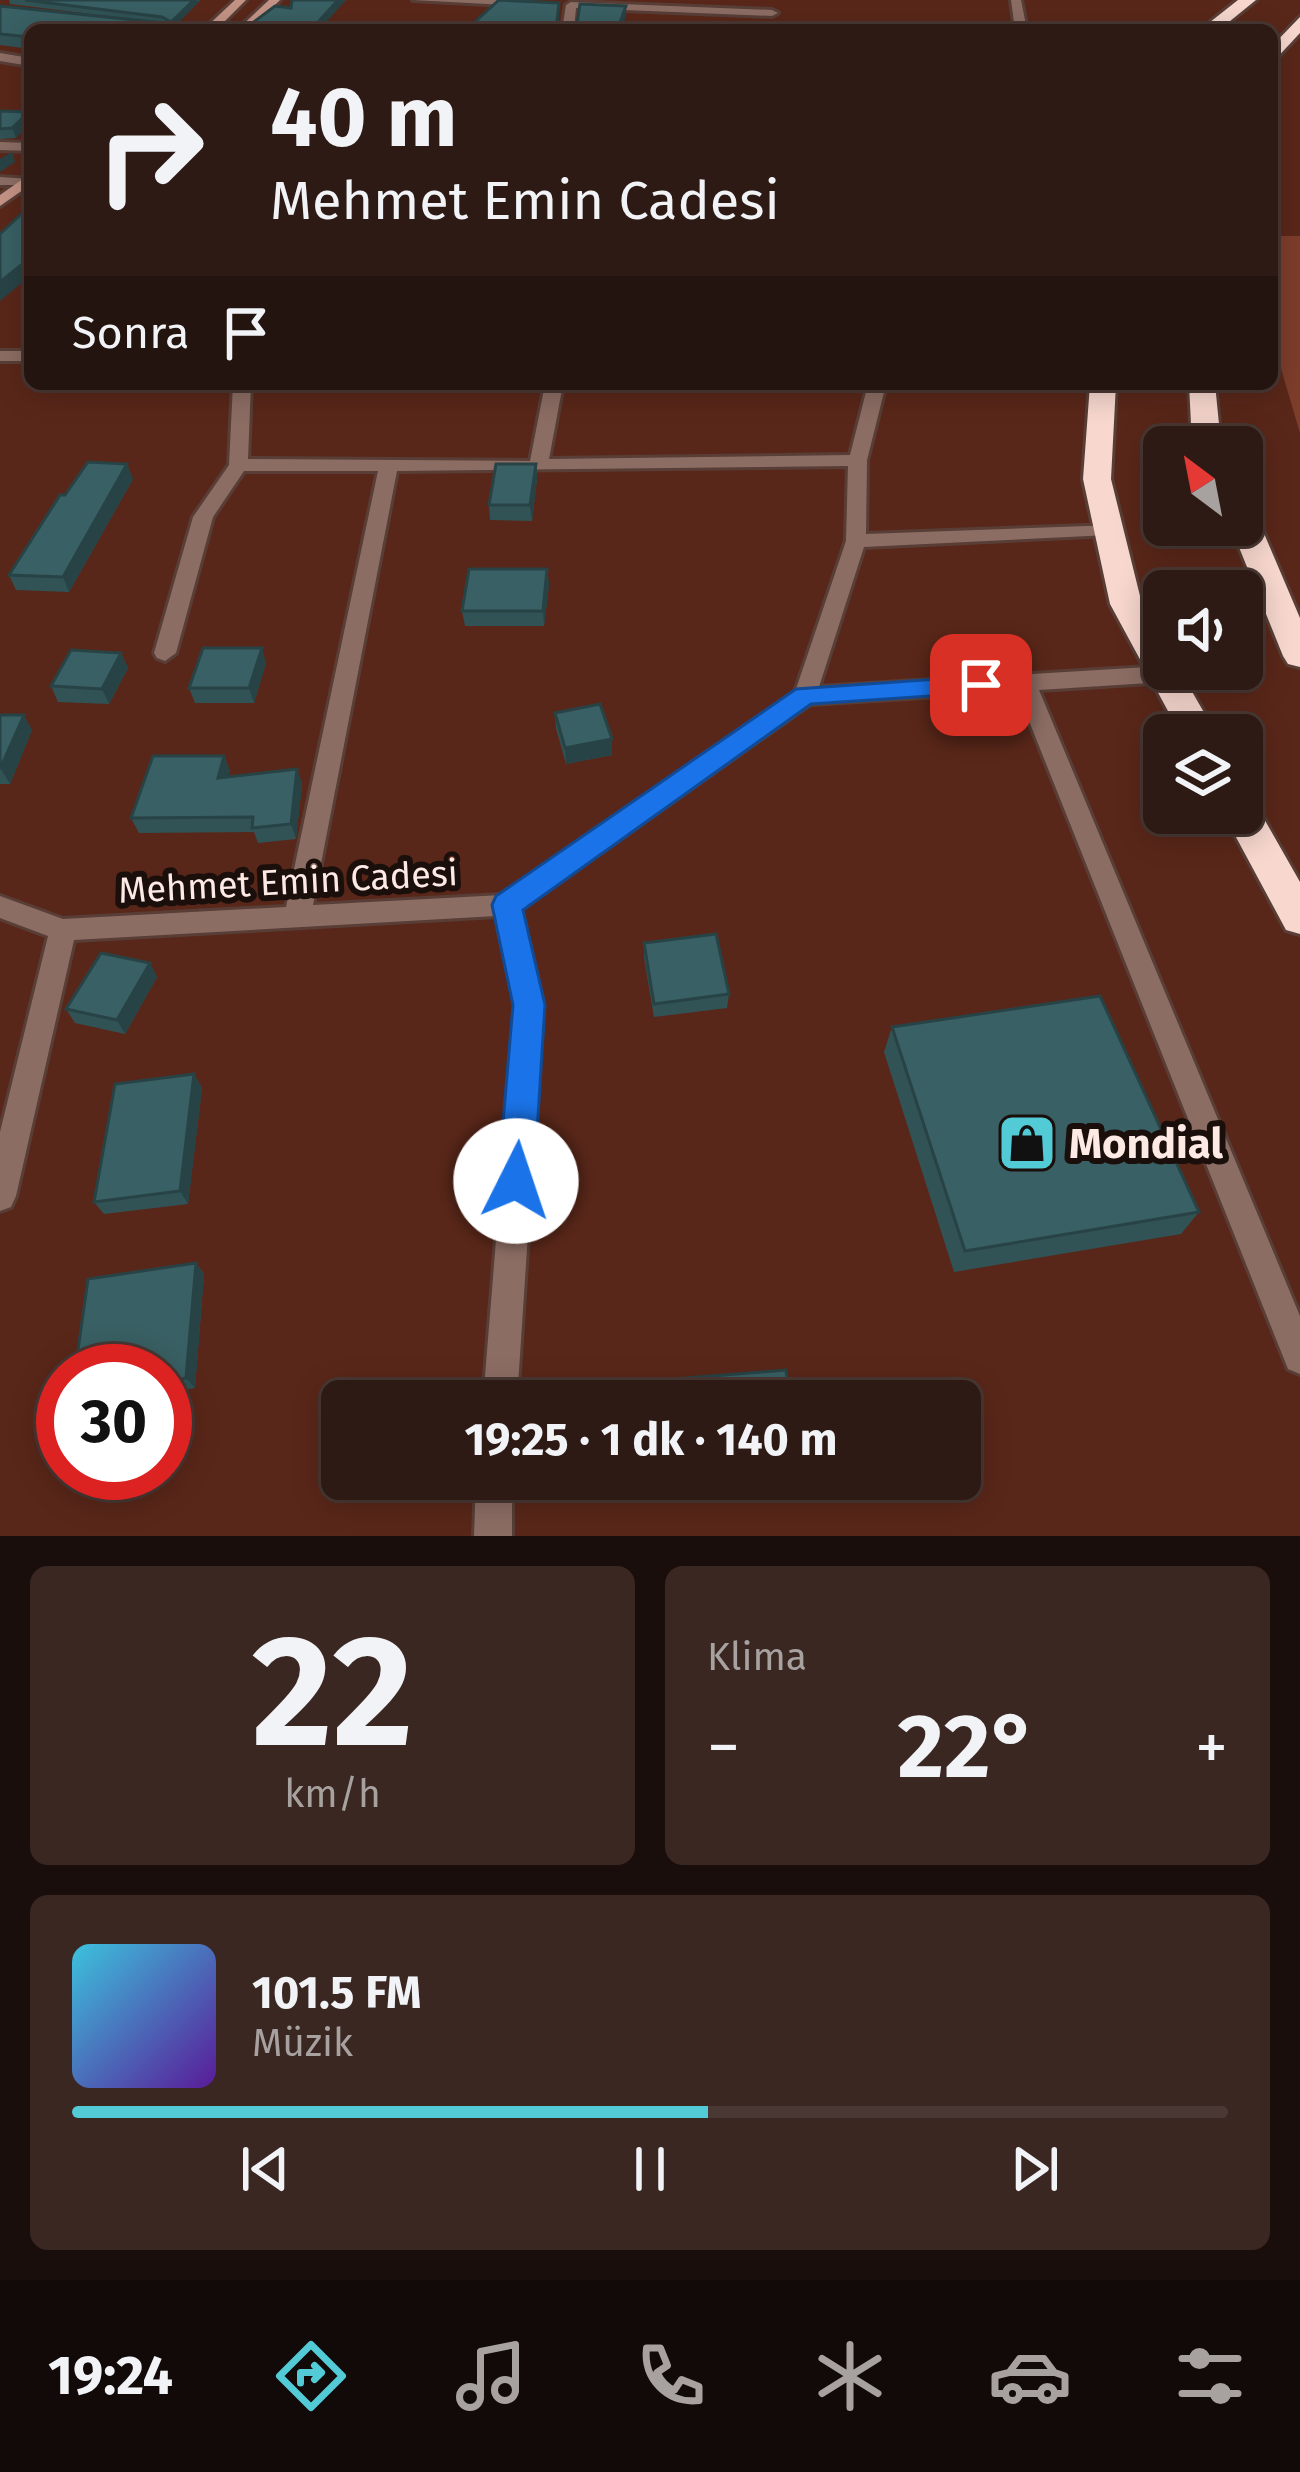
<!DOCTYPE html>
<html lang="tr">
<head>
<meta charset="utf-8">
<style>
  body { margin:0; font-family:"Fira Sans",sans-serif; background:#3a2722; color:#f1f3f6; height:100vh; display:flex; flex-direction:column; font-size:45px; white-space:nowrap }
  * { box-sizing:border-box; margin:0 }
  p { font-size:39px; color:#a7a1a0 }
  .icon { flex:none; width:66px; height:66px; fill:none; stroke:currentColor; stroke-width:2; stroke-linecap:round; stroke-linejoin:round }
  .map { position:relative; height:1536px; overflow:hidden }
  .side { display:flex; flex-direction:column; gap:30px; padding:30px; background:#190e0b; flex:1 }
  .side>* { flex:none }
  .banner { position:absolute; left:24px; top:24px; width:1254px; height:366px; border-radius:18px; box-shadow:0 6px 30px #0003,0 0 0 3px #493834; background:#2e1a14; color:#f1f3f6; overflow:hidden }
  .needle { width:78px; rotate:328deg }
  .buttons { position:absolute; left:1143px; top:426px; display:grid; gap:24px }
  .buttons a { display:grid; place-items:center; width:120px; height:120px; border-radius:18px; background:#2e1a14; box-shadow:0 6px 30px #0003,0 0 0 3px #493834; font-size:60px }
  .speed { position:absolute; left:36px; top:1344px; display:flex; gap:24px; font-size:60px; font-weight:700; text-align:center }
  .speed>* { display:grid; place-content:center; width:156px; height:156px; border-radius:50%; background:#2e1a14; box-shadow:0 6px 30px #0003,0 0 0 3px #493834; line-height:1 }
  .speed .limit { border:18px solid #d22; background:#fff; color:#111 }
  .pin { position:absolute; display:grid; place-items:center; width:102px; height:102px; color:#fff; margin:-51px; border-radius:24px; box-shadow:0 6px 18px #0006 }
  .me { position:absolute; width:132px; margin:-66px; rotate:4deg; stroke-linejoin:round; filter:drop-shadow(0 0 9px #0008) }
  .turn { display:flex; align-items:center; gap:42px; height:252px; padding:0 48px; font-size:54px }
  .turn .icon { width:156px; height:156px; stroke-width:2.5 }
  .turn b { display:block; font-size:84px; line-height:102px }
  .then { display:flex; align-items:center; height:114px; padding:0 48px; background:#0003; gap:24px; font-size:45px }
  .big { font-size:90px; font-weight:700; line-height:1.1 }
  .side .card { flex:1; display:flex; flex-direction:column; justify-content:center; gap:18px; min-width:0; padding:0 42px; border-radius:18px; background:#3a2722 }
  .side .dial { align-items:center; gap:0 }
  .dial b { font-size:156px; line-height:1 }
  .song { display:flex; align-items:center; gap:36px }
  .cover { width:144px; height:144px; border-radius:18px; background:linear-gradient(135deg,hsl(190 70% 55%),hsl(270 70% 35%)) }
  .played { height:12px; border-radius:6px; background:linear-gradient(90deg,#52cbd7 55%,#493834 55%) }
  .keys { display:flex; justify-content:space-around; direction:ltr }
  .heat { display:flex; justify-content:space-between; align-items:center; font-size:66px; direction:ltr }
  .side .tiles { flex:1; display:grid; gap:30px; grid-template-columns:1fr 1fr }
  .card:last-child { grid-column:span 2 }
  .trip { position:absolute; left:321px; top:1380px; width:660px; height:120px; border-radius:18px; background:#2e1a14; box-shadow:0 6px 30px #0003,0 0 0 3px #493834; font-weight:700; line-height:120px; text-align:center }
  .menu { display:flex; height:192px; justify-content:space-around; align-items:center; background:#120a08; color:#a7a1a0 }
  .menu .icon { width:84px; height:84px }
  .menu .on { color:#52cbd7 }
  .menu b { font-size:54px; color:#f1f3f6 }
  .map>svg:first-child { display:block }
</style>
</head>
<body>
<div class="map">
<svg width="1300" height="1536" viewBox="0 0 1300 1536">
  <rect width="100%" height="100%" fill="#3d221a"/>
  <!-- green -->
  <path fill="#592719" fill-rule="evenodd" d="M0 0H1300V1536H0ZM30 30H1272V384H30ZM1164 447H1242V525H1164ZM1164 591H1242V669H1164ZM1164 735H1242V813H1164ZM63 1371H165V1473H63ZM342 1401H960V1479H342Z"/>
  <!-- forest -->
  <path fill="#7d3d2b" d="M1276 236H1300V433L1272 338Z"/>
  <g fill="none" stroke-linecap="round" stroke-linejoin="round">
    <defs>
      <g id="street">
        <path d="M413 0H526L530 3 525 6Z"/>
        <path d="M1011 0H1021L1027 30H1015Z"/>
        <path d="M571 2 772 10 778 13 772 16 576 8 574 30H562L566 5Z"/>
        <path d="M0 53 30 58V66L0 61Z"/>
        <path d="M0 142 30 143V151L0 150Z"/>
        <path d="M0 177 30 179V185H0Z"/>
        <rect x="0" y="351" width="30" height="10"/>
        <path d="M233 384H251L248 459 530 461 545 384H563L549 459 850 455 868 384H886L867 460 866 534 1116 525 1119 529 1109 535 864 547 819 687 1164 666 1173 669 1176 674 1173 679 1165 682 1039 690 1300 1316V1374L1288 1369 1017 691 810 704 521 909 543 1005 517 1401H483L515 1005 496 916 74 940 16 1196 11 1207 0 1211V1132L48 936 0 918V896L63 919 286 907 378 471H244L213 517 176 653 165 661 157 658 154 653 193 517 229 465ZM848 466 846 541 795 692 502 895 313 905 397 471Z"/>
        <path d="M476 1479H512V1536H474Z"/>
      </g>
      <g id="secondary">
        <path d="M235 0H246L216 30H203Z"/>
        <path d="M269 0H280L250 30H237Z"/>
        <path d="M30 174V185L0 206V195Z"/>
      </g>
      <g id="highway">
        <path d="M1238 0H1256L1219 30H1200Z"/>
        <path d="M1300 17V33L1272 63V46Z"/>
        <path d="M1090 384H1116L1111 479 1142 604 1164 643V669H1179L1217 735H1181L1110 604 1083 479Z"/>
        <path d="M1189 384H1215L1219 424 1228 447H1200L1191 424Z"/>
        <path d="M1242 508 1257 517 1300 618V667L1288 664 1283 656 1230 525H1242Z"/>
        <path d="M1242 799 1255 803 1300 882V934L1286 930 1223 813H1242Z"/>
      </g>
    </defs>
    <!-- street casing -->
    <use href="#street" stroke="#583e36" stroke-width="6"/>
    <!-- secondary casing -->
    <use href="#secondary" stroke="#583e36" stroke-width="6"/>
    <!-- highway casing -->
    <use href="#highway" stroke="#583e36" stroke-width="6"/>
    <!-- street -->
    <use href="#street" fill="#8c6d64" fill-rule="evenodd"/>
    <!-- secondary -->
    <use href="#secondary" fill="#c49385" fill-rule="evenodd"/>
    <!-- highway -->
    <use href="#highway" fill="#f7d7ce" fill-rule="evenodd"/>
  </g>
  <!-- wall -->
  <g fill="#315356">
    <path d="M9 0H200L173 28 164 23 166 30H30V49L0 45V6L164 23 10 4Z"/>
    <path d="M0 111 29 112 16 138 0 139Z"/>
    <path d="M536 464 537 479 532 521 490 520 489 505Z"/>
    <path d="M133 479 69 592 16 590 9 575 65 495Z"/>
    <path d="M547 569 549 585 544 626H465L462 611Z"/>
    <path d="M121 653 128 668 109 704 58 702 51 686Z"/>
    <path d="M266 663 254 703H195L189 688Z"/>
    <path d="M555 713 612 755 566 764 556 728Z"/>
    <path d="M0 715 32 730 10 784H0Z"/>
    <path d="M224 756 230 771 228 776 297 769 302 784 296 839 258 843 254 832 139 833 131 818Z"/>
    <path d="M644 943 729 994 727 1008 654 1017 644 958Z"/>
    <path d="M150 963 157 977 125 1034 75 1023 66 1009Z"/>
    <path d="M892 1027 1199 1212 1181 1234 954 1272 884 1052Z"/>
    <path d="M194 1074 202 1088 188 1204 104 1214 94 1202Z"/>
    <path d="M196 1263 204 1274 195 1388 165 1393V1371Z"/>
    <path d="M668 1479H800L801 1483 798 1492 670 1503Z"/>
  </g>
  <!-- shaded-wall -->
  <g fill="#284346">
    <path d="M194 0 200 1 173 28 171 22Z"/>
    <path d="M338 0H346L319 30H311Z"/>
    <path d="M626 6V16L621 30H617Z"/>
    <path d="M29 112 30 124 16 138 12 128Z"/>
    <path d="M12 152 15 162 0 172V159Z"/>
    <path d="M30 258V276L0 301V282Z"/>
    <path d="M127 464 133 479 69 592 63 577Z"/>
    <path d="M536 464 537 479 532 521 530 505Z"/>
    <path d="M547 569 549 585 544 626 543 611Z"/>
    <path d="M262 648 266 663 254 703 249 688Z"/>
    <path d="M121 653 128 668 109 704 102 689Z"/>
    <path d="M24 715 32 730 10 784 1 769Z"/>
    <path d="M612 739V755L566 764 565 748Z"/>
    <path d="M224 756 230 771 224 793 218 778Z"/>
    <path d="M297 769 302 784 296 839 291 824Z"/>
    <path d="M150 963 157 977 125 1034 117 1020Z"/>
    <path d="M194 1074 202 1088 188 1204 180 1191Z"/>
    <path d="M196 1263 204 1274 195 1388 186 1378Z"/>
  </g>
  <!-- building -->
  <g fill="#396064" stroke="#284346" stroke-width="3">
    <path d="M25 0H194L171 22 162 17Z"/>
    <path d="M292 0H338L311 30H243L275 6 291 8Z"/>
    <path d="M499 0 559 3 557 20 562 25 577 24 580 4 626 6 617 30H466Z"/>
    <path d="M0 6 164 23 156 30H30V37L0 34Z"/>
    <path d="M0 111 29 112 12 128 0 129Z"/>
    <path d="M30 206V258L0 282V234Z"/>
    <path d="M88 462 127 464 63 577 9 575 60 495H65Z"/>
    <path d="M496 464H536L530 505H489Z"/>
    <path d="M469 569H547L543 611H462Z"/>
    <path d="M203 648H262L249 688H189Z"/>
    <path d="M71 650 121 653 102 689 51 686Z"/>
    <path d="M600 704 612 739 565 748 555 713Z"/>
    <path d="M0 715H24L0 769Z"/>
    <path d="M153 756H224L218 778 297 769 291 824 252 828 253 817 131 818Z"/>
    <path d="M716 934 729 994 654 1004 644 943Z"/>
    <path d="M101 953 150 963 117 1020 66 1009Z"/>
    <path d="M1100 996 1199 1212 965 1251 892 1027Z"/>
    <path d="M194 1074 180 1191 94 1202 115 1084Z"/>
    <path d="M196 1263 186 1378 165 1382V1371H75L88 1279Z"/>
    <path d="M786 1370 790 1401H664L663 1380Z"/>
    <path d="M669 1479H800L801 1483 670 1494Z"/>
  </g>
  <!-- route -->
  <path fill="#1a73e8" stroke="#114b97" stroke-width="3" d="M981 676 994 685 990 692 811 704 523 910 545 1005 534 1181 529 1193 516 1198 503 1193 498 1181 513 1005 492 905 496 896 796 689Z"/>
  <!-- icons -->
  <defs>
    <symbol id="shop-square" viewBox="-11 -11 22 22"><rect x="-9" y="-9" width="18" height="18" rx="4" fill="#52cbd7" stroke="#1b0f0c"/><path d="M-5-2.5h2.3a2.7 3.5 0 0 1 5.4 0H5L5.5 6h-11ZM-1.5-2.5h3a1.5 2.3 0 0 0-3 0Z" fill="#111"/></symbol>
  </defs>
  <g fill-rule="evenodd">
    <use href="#shop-square" x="994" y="1110" width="66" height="66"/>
  </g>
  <g text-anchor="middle" stroke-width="12" stroke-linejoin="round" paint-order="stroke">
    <!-- street labels -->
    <g font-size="36" fill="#feeae5" stroke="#1b0f0c">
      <text transform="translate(288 881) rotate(-3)" y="13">Mehmet Emin Cadesi</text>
    </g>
    <!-- near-poi labels -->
    <g font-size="42" font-weight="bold" fill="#feeae5" stroke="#1b0f0c" text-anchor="start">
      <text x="1069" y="1158">Mondial</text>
    </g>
  </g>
</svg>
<div class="buttons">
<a><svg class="needle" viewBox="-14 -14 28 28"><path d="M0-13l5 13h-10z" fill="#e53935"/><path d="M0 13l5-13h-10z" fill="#a7a1a0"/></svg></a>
<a><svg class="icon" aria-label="sound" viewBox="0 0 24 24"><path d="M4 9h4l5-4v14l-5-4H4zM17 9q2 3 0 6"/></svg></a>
<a><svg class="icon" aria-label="layers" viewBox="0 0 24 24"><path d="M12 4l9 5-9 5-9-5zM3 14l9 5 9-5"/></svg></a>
</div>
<div class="speed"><div class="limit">30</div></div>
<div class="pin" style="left:981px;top:685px;background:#d93025"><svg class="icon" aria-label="arrive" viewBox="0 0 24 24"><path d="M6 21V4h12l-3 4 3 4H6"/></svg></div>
<svg class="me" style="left:516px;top:1181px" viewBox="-20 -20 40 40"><circle r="19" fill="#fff"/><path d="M0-13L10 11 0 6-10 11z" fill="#1a73e8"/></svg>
<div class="trip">19:25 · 1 dk · 140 m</div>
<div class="banner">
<div class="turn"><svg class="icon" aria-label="right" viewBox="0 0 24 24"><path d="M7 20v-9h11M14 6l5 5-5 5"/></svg><div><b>40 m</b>Mehmet Emin Cadesi</div></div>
<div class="then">Sonra<svg class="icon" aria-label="arrive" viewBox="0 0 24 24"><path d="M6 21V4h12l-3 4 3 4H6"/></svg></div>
</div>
</div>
<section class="side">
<div class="tiles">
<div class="card dial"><b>22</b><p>km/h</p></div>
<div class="card"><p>Klima</p>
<div class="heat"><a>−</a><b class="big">22°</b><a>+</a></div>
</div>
<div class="card">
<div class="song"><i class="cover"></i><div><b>101.5 FM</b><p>Müzik</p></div></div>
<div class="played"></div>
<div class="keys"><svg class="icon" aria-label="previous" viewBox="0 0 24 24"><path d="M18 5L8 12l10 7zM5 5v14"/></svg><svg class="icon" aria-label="pause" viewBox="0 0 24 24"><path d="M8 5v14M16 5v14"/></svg><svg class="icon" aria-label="next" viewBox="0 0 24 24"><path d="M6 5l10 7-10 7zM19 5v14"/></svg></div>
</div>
</div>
</section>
<nav class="menu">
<b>19:24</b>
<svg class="icon on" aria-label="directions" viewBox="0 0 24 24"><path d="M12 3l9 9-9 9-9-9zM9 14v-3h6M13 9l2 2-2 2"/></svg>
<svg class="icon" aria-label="music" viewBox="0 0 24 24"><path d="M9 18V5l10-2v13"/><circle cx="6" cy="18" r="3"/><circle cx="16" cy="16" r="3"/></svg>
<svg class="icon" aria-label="phone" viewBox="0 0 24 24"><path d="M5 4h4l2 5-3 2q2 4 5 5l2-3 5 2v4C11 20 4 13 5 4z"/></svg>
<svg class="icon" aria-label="climate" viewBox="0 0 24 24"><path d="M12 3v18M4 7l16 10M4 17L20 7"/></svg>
<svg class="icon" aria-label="car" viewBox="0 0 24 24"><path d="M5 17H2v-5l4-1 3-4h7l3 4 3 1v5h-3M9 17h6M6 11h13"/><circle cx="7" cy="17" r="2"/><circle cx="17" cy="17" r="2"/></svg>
<svg class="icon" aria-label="filters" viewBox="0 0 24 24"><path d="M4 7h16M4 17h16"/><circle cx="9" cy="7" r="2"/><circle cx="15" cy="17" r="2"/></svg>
</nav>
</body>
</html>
